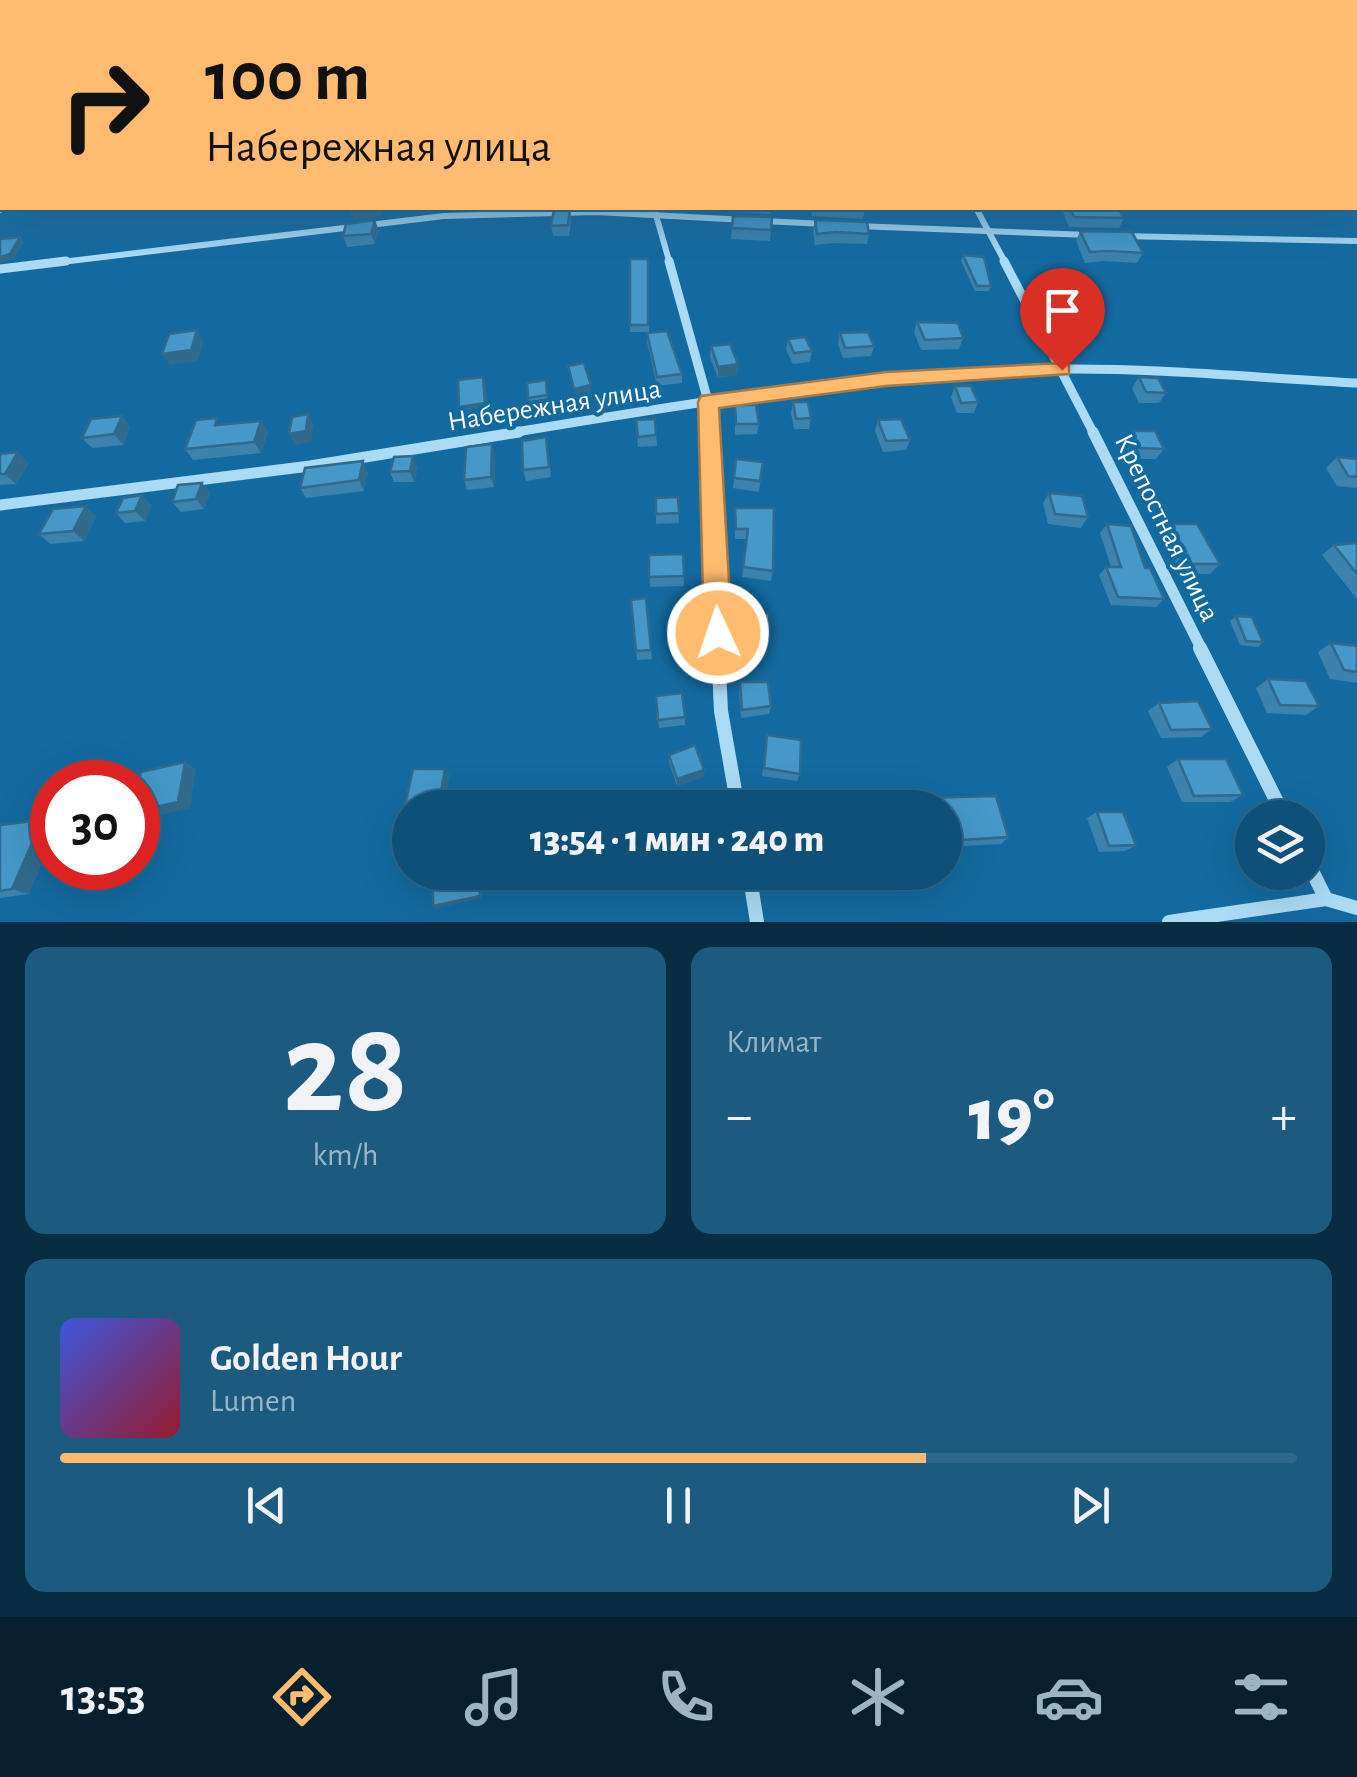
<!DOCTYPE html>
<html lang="ru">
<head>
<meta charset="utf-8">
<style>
  body { margin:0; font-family:"Alegreya Sans",sans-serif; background:#1c5a80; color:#f1f3f6; height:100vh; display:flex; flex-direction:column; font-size:38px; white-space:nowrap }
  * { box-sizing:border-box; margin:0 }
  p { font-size:32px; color:#9bb5c6 }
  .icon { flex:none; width:55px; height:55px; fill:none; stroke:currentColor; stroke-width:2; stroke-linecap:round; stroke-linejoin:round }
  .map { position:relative; height:922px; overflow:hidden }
  .side { display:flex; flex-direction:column; gap:25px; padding:25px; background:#082c42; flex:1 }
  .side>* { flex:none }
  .banner { position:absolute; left:0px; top:0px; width:1358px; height:210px; box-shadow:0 10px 40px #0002,0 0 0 2px #2e678a; background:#ffbb6f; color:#111; overflow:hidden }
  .controls { position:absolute; left:1235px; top:800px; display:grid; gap:20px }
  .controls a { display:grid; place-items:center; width:90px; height:90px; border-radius:50%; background:#0e5078; box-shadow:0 10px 40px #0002,0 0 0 2px #2e678a; font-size:50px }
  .speed { position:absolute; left:30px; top:760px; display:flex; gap:20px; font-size:50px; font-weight:700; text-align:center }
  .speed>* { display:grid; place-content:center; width:130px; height:130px; border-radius:50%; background:#0e5078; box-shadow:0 10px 40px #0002,0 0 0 2px #2e678a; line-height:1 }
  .speed .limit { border:15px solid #d22; background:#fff; color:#111 }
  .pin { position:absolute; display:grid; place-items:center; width:85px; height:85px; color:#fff; margin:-102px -42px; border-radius:50% 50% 50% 0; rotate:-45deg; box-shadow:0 0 10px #0007 }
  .pin .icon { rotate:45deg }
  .me { position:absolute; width:110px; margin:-55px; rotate:357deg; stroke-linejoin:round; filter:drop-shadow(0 0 8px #0008) }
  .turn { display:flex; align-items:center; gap:35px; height:210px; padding:0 40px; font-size:45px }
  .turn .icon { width:130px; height:130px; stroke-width:2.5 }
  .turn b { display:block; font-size:70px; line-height:85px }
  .big { font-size:75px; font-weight:800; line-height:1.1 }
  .side .card { flex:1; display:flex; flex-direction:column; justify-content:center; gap:15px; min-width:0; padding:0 35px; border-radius:20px; background:#1c5a80 }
  .side .dial { align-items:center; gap:0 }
  .dial b { font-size:130px; line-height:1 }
  .song { display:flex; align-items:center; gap:30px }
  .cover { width:120px; height:120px; border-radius:15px; background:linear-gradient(135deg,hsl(230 70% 55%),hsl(350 70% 35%)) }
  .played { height:10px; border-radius:5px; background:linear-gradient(90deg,#ffbb6f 70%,#2e678a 70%) }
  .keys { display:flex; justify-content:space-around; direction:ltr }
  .heat { display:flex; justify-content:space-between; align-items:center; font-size:55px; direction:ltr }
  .side .tiles { flex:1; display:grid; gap:25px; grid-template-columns:1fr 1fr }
  .card:last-child { grid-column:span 2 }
  .trip { position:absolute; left:392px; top:790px; width:570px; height:100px; border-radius:50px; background:#0e5078; box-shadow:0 10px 40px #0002,0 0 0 2px #2e678a; font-weight:800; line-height:100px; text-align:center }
  .menu { display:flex; height:160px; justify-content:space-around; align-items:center; background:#062030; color:#9bb5c6 }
  .menu .icon { width:70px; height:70px }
  .menu .active { color:#ffbb6f }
  .menu b { font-size:45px; color:#f1f3f6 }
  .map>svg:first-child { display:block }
</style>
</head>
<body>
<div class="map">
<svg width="1357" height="922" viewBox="0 0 1357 922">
  <rect width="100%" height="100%" fill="#136aa0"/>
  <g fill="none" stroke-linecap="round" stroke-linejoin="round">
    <!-- street-far3 -->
    <g stroke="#abdaf4" stroke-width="6">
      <path d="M654 208 670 264"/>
      <path d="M976 208 1006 264"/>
      <path d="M0 210 2 206"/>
      <path d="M763 221 826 224"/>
      <path d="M857 226 1090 235"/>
      <path d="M1122 236 1357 241"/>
      <path d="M45 264 444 216 596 212 746 220"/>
    </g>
    <!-- street-far2 -->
    <g stroke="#abdaf4" stroke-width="9">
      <path d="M669 261 708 401 709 434"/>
      <path d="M1004 261 1094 434"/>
      <path d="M0 269 66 261"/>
      <path d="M503 434C688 404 874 371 1061 369 1159 368 1259 378 1357 383"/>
    </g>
    <!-- street-far1 -->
    <g stroke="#abdaf4" stroke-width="11">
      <path d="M709 432 718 650"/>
      <path d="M1093 432 1202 650"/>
      <path d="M0 505 310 466 519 432"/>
    </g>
    <!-- street -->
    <g stroke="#abdaf4" stroke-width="14">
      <path d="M718 648 721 711 738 808"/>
      <path d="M1200 648 1285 818"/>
      <path d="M1308 863 1326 899"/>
      <path d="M749 872 757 922"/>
      <path d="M1169 922 1326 899 1357 908"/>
    </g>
    <!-- secondary -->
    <rect fill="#dbf0fd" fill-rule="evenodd" x="0" y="134" width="2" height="8"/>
  </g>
  <!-- wall -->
  <g fill="#3b83ac">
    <path d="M735 208H772L771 214 734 212Z"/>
    <path d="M810 208H865L863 219 812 216Z"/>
    <path d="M1064 208H1118L1124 218 1119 228 1069 227 1063 212Z"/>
    <path d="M570 209 571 220 569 236H553L551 226Z"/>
    <path d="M733 216 772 217 770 241 731 239Z"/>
    <path d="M815 220 869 234 867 244 834 243 815 245 813 230Z"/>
    <path d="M379 231 375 244 347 247 343 236Z"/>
    <path d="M1080 231 1143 253 1137 263 1103 261 1085 263 1076 241Z"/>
    <path d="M963 255 991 286 989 291H975L961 261Z"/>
    <path d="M648 259 649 332H630V325Z"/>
    <path d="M917 322 963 338 959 349 921 350 914 332Z"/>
    <path d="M647 333 682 374V383L657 386 647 342Z"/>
    <path d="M840 333 874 346 871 356 843 358 838 344Z"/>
    <path d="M788 339 812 351 810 362 793 364 786 350Z"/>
    <path d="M711 346 738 364 737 375 718 378 710 357Z"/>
    <path d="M1139 377 1166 393 1159 403H1139L1132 388Z"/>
    <path d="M546 380 549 406 531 408 528 398Z"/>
    <path d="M955 386 978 402 974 413H957L951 397Z"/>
    <path d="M793 402 811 418 809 429H794L791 413Z"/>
    <path d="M735 405 759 424 757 434 735 435Z"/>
    <path d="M122 416 130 427 123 445 92 448 82 438Z"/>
    <path d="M655 419 657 446 638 447 636 420Z"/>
    <path d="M878 420 910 440 906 450 883 452 875 431Z"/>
    <path d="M222 424 268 431 261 453 193 460 185 449Z"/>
    <path d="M1131 431 1164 449 1156 459H1132L1123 442Z"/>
    <path d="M492 444 495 455 494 487 467 490 464 480Z"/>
    <path d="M548 448 551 477 526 481 523 470Z"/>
    <path d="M0 454 29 463 16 484 0 485Z"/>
    <path d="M1337 457 1357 459V488L1337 486 1326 468Z"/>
    <path d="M736 459 763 462 759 492 733 488Z"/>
    <path d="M418 467 414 482H394L390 472Z"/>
    <path d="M368 472 364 491 306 498 300 488Z"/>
    <path d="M202 483 210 493 204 509 181 512 172 502Z"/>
    <path d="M1049 493 1088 517 1081 528 1048 524 1043 503Z"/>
    <path d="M142 495 151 506 145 521 125 523 116 513Z"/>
    <path d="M678 497 679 523 656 524V514Z"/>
    <path d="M735 508 773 571 771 581 742 577 747 539H735Z"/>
    <path d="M96 516 84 541 50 544 39 534Z"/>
    <path d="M1107 524 1145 568 1164 599 1156 607 1111 605 1099 575 1106 567H1111L1100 533Z"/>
    <path d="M1170 524 1220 564 1210 574H1182L1162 534Z"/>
    <path d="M1357 543V599L1322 555 1334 545Z"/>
    <path d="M683 554 684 586 650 587 649 555Z"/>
    <path d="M646 598 652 659 637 660 631 600Z"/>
    <path d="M741 612 770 630 769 635 740 633Z"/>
    <path d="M1236 616 1263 642 1258 647 1240 645 1230 621Z"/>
    <path d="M1331 643 1357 646V683L1330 679 1318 652Z"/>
    <path d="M1268 679 1319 706 1306 715 1267 713 1256 688Z"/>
    <path d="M740 682 771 706 769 714 741 718 739 691Z"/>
    <path d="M656 696 685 717V725L659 728Z"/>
    <path d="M1159 703 1212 729 1201 737 1161 738 1148 711Z"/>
    <path d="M767 735 800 774 797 781 762 776Z"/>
    <path d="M669 755 704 770 703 777 677 786 669 762Z"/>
    <path d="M1178 759 1243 795 1230 802H1182L1167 767Z"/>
    <path d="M920 791 921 798 996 796 1008 837 1001 844 945 847V808H876L874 801 879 794Z"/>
    <path d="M1097 812 1136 845 1125 851 1099 852 1087 818Z"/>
    <path d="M42 820 52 824V837L29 894 0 898V825Z"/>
  </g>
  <!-- shaded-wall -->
  <g fill="#306a8c">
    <path d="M368 208H385L382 216 353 220 349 210Z"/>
    <path d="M375 220 379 231 375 244 371 234Z"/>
    <path d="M20 237 24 242 14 259 0 263V257Z"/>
    <path d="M197 330 204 341 198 361 170 365 162 354Z"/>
    <path d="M738 364 737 375 718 378V367Z"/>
    <path d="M483 377 486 387 488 413 463 417 459 407Z"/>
    <path d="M591 385 592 396 576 399 574 389Z"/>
    <path d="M308 414 314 425 311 442 295 445 289 434Z"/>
    <path d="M122 416 130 427 123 445 114 434Z"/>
    <path d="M261 421 268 431 261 453 254 442Z"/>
    <path d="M492 444 495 455 494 487 491 477Z"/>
    <path d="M18 452 29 463 16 484 5 474Z"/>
    <path d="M413 456 418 467 414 482 410 471Z"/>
    <path d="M363 461 368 472 364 491 359 480Z"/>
    <path d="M202 483 210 493 204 509 196 499Z"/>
    <path d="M142 495 151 506 145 521 135 511Z"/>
    <path d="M86 506 96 516 84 541 73 531Z"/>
    <path d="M185 762 196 769 190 808 144 819 138 816V811Z"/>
    <path d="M445 769 450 776 444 808H438Z"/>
    <path d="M704 770 703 777 677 786V779Z"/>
    <path d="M42 820 52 824V837L29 894 12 889Z"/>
    <path d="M479 872H482V898L436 909 433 906Z"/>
  </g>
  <!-- building -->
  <g fill="#4598c8" stroke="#306a8c" stroke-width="2.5">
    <path d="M1355 127H1357V151L1355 149Z"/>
    <path d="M1070 208H1118L1124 218 1074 217Z"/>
    <path d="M570 209 568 225 551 226 554 210Z"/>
    <path d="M733 216 772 217 771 230 732 228Z"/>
    <path d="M375 220 371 234 343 236 346 224Z"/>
    <path d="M815 220 867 222 869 234 836 232 817 234Z"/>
    <path d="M1080 231 1132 232 1143 253 1108 251 1090 252Z"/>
    <path d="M20 237 10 254 0 257V239Z"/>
    <path d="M963 255 984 257 991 286H977Z"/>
    <rect x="630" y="259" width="18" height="66"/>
    <path d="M917 322 958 323 963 338 925 340Z"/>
    <path d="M197 330 191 350 162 354 169 334Z"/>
    <path d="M667 331 682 374 657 377 647 333Z"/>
    <path d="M868 332 874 346 845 348 840 333Z"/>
    <path d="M805 337 812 351 794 353 788 339Z"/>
    <path d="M730 344 738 364 718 367 711 346Z"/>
    <path d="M584 363 591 385 574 389 568 366Z"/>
    <path d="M483 377 485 403 459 407 458 380Z"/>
    <path d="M1139 377 1158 378 1166 393 1146 392Z"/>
    <path d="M546 380 547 395 528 398 527 383Z"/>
    <path d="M955 386H971L978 402 961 403Z"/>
    <path d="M793 402H808L811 418 796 419Z"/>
    <path d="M735 405H756L759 424H736Z"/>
    <path d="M308 414 306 431 289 434 292 417Z"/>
    <path d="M122 416 114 434 82 438 91 419Z"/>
    <path d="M217 418 215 425 261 421 254 442 185 449 196 420Z"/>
    <path d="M655 419 656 435 638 437 636 420Z"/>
    <path d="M901 419 910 440 886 441 878 420Z"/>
    <path d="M1131 431H1155L1164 449 1140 448Z"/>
    <path d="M546 437 549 467 523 470 522 441Z"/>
    <path d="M492 444 491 477 464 480 466 447Z"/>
    <path d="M18 452 5 474H0V454Z"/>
    <path d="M413 456 410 471 390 472 394 457Z"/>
    <path d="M1337 457 1357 459V477L1348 476Z"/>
    <path d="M736 459 763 462 760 481 734 478Z"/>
    <path d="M363 461 359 480 300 488 305 468Z"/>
    <path d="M202 483 196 499 172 502 178 485Z"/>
    <path d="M1049 493 1082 496 1088 517 1055 514Z"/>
    <path d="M142 495 135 511 116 513 123 498Z"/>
    <path d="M678 497 679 513 656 514V498Z"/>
    <path d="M86 506 73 531 39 534 53 509Z"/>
    <path d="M735 508H774L773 571 743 567 748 529H736Z"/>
    <path d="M1107 524 1131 526 1145 568H1150L1164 599 1118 597 1106 567H1121Z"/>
    <path d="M1170 524H1197L1220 564H1192Z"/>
    <path d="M1357 543V574L1334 545Z"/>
    <path d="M683 554 684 576 649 577V555Z"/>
    <path d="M646 598 651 650 636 651 631 600Z"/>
    <path d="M741 612 769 613 770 630 741 629Z"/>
    <path d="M1236 616 1252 617 1263 642 1246 641Z"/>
    <path d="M1331 643 1357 646V672L1344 670Z"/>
    <path d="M1268 679 1306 681 1319 706 1280 705Z"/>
    <path d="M740 682H768L771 706 742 710Z"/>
    <path d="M682 693 685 717 658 720 656 696Z"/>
    <path d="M1198 701 1212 729 1171 730 1159 703Z"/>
    <path d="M767 735 801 740 800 774 764 768Z"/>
    <path d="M695 745 704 770 677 779 669 755Z"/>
    <path d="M1178 759H1226L1243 795 1194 796Z"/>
    <path d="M185 762 178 802 138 811V786L141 772Z"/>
    <path d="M413 769H445L438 808H410V810H404Z"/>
    <path d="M920 791 921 798 996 796 1008 837 945 841V808H882L879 794Z"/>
    <path d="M793 802 794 808H760V805Z"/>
    <path d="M1097 812H1123L1136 845 1109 846Z"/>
    <path d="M42 820 12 889 0 891V825Z"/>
    <path d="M433 872H479L480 896 433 906Z"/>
  </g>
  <!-- sky -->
  <linearGradient id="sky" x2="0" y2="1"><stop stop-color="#0a3a58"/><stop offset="0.5" stop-color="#3376a7"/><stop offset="1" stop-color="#3376a7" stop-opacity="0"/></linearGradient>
  <rect width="1357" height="256" fill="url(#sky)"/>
  <!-- route -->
  <path fill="#ffbb6f" stroke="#a67a48" stroke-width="2.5" d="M1062 363 1069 365V374L886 386 719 408 732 633 728 642 718 646 708 642 704 633 698 402 701 396 886 372Z"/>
  <g text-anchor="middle" stroke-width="8" stroke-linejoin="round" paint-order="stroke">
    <!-- street labels -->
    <g font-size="28" fill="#fff" stroke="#136aa0">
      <text transform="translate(554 404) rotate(-9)" y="10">Набережная улица</text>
      <text transform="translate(1168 527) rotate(64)" y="10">Крепостная улица</text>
    </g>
  </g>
</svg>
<div class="controls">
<a><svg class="icon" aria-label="layers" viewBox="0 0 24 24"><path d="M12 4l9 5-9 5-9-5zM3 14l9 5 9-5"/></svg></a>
</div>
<div class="speed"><div class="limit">30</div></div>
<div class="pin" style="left:1062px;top:370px;background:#d93025"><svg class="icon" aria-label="arrive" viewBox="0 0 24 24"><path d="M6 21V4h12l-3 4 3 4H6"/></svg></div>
<svg class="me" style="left:718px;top:633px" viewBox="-20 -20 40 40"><circle r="17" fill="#ffbb6f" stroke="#fff" stroke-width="3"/><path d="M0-11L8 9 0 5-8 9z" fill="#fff"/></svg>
<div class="trip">13:54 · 1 мин · 240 m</div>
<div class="banner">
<div class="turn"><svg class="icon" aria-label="right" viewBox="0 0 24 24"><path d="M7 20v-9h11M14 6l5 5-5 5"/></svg><div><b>100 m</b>Набережная улица</div></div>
</div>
</div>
<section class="side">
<div class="tiles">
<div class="card dial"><b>28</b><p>km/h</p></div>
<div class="card"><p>Климат</p>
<div class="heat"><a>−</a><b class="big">19°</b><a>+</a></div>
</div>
<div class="card">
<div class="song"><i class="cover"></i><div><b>Golden Hour</b><p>Lumen</p></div></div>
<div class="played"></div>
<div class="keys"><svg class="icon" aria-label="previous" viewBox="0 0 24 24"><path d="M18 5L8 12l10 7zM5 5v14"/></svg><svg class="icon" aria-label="pause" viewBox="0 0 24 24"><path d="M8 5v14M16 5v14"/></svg><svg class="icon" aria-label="next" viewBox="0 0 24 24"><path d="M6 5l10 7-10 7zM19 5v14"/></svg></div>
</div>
</div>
</section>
<nav class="menu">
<b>13:53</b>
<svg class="icon active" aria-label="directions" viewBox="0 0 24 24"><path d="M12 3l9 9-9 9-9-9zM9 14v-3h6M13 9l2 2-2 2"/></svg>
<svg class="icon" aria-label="music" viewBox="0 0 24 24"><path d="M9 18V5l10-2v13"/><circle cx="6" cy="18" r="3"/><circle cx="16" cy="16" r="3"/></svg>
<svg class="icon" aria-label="phone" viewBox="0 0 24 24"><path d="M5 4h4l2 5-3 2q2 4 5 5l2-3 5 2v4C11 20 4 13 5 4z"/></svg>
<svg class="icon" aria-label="climate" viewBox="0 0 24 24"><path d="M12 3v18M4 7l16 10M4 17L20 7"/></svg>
<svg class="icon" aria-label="car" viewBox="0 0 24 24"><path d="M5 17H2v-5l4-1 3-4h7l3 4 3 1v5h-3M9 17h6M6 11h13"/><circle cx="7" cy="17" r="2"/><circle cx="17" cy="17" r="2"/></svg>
<svg class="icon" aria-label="filters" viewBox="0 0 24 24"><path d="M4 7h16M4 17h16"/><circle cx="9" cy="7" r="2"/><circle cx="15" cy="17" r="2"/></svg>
</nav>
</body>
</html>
